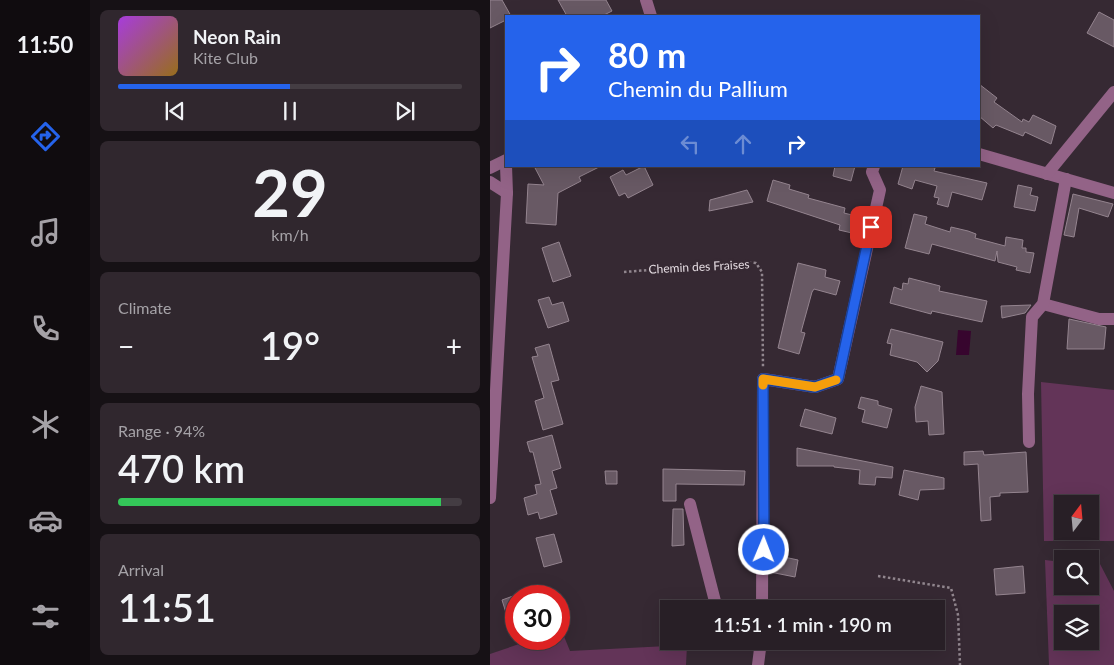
<!DOCTYPE html>
<html lang="en">
<head>
<meta charset="utf-8">
<style>
  body { margin:0; font-family:Lato,sans-serif; background:#30272e; color:#f1f3f6; height:100vh; display:flex; flex-direction:column; font-size:19px; white-space:nowrap }
  * { box-sizing:border-box; margin:0 }
  p { font-size:16px; color:#a5a2a7 }
  .icon { flex:none; width:28px; height:28px; fill:none; stroke:currentColor; stroke-width:2; stroke-linecap:round; stroke-linejoin:round }
  .map { position:relative; flex:1; overflow:hidden }
  .panel { display:flex; flex-direction:column; gap:10px; padding:10px; background:#161115; width:400px }
  .panel>* { flex:none }
  .banner { position:absolute; left:15px; top:15px; width:475px; height:152px; border-radius:0px; box-shadow:0 5px 20px #0002,0 0 0 1px #443d43; background:#2563eb; color:#fff; overflow:hidden }
  .needle { width:32px; rotate:16deg }
  .controls { position:absolute; left:564px; top:495px; display:grid; gap:10px }
  .controls a { display:grid; place-items:center; width:45px; height:45px; border-radius:0px; background:#281f26; box-shadow:0 5px 20px #0002,0 0 0 1px #443d43; font-size:25px }
  .speed { position:absolute; left:15px; top:585px; display:flex; gap:10px; font-size:25px; font-weight:700; text-align:center }
  .speed>* { display:grid; place-content:center; width:65px; height:65px; border-radius:50%; background:#281f26; box-shadow:0 5px 20px #0002,0 0 0 1px #443d43; line-height:1 }
  .speed .limit { border:8px solid #d22; background:#fff; color:#111 }
  .pin { position:absolute; display:grid; place-items:center; width:42px; height:42px; color:#fff; margin:-21px; border-radius:10px; box-shadow:0 2px 8px #0006 }
  .me { position:absolute; width:55px; margin:-28px; rotate:1deg; stroke-linejoin:round; filter:drop-shadow(0 0 4px #0008) }
  .turn { display:flex; align-items:center; gap:18px; height:105px; padding:0 20px; font-size:22px }
  .turn .icon { width:65px; height:65px; stroke-width:2.5 }
  .turn b { display:block; font-size:35px; line-height:42px }
  .lanes { display:flex; align-items:center; height:48px; padding:0 20px; background:#0003; justify-content:center; gap:25px; direction:ltr }
  .lanes .off { opacity:.35 }
  .big { font-size:38px; font-weight:600; line-height:1.1 }
  .panel .card { flex:1; display:flex; flex-direction:column; justify-content:center; gap:8px; min-width:0; padding:0 18px; border-radius:8px; background:#30272e }
  .panel .dial { align-items:center; gap:0 }
  .dial b { font-size:65px; line-height:1 }
  .song { display:flex; align-items:center; gap:15px }
  .cover { width:60px; height:60px; border-radius:8px; background:linear-gradient(135deg,hsl(280 70% 55%),hsl(40 70% 35%)) }
  .played { height:5px; border-radius:2px; background:linear-gradient(90deg,#2563eb 50%,#443d43 50%) }
  .keys { display:flex; justify-content:space-around; direction:ltr }
  .heat { display:flex; justify-content:space-between; align-items:center; font-size:28px; direction:ltr }
  .charge { height:8px; border-radius:4px; background:linear-gradient(90deg,#34c759 94%,#443d43 0) }
  .trip { position:absolute; left:170px; top:600px; width:285px; height:50px; border-radius:0px; background:#281f26; box-shadow:0 5px 20px #0002,0 0 0 1px #443d43; font-weight:600; line-height:50px; text-align:center }
  main { display:flex; flex:1; min-height:0 }
  .tabs { display:flex; flex-direction:column; width:90px; justify-content:space-around; align-items:center; background:#100c0f; color:#a5a2a7 }
  .tabs .icon { width:35px; height:35px }
  .tabs .on { color:#2563eb }
  .tabs b { font-size:22px; color:#f1f3f6 }
  .map>svg:first-child { display:block }
</style>
</head>
<body>
<main>
<nav class="tabs">
<b>11:50</b>
<svg class="icon on" aria-label="directions" viewBox="0 0 24 24"><path d="M12 3l9 9-9 9-9-9zM9 14v-3h6M13 9l2 2-2 2"/></svg>
<svg class="icon" aria-label="music" viewBox="0 0 24 24"><path d="M9 18V5l10-2v13"/><circle cx="6" cy="18" r="3"/><circle cx="16" cy="16" r="3"/></svg>
<svg class="icon" aria-label="phone" viewBox="0 0 24 24"><path d="M5 4h4l2 5-3 2q2 4 5 5l2-3 5 2v4C11 20 4 13 5 4z"/></svg>
<svg class="icon" aria-label="climate" viewBox="0 0 24 24"><path d="M12 3v18M4 7l16 10M4 17L20 7"/></svg>
<svg class="icon" aria-label="car" viewBox="0 0 24 24"><path d="M5 17H2v-5l4-1 3-4h7l3 4 3 1v5h-3M9 17h6M6 11h13"/><circle cx="7" cy="17" r="2"/><circle cx="17" cy="17" r="2"/></svg>
<svg class="icon" aria-label="filters" viewBox="0 0 24 24"><path d="M4 7h16M4 17h16"/><circle cx="9" cy="7" r="2"/><circle cx="15" cy="17" r="2"/></svg>
</nav>
<section class="panel">
<div class="card">
<div class="song"><i class="cover"></i><div><b>Neon Rain</b><p>Kite Club</p></div></div>
<div class="played"></div>
<div class="keys"><svg class="icon" aria-label="previous" viewBox="0 0 24 24"><path d="M18 5L8 12l10 7zM5 5v14"/></svg><svg class="icon" aria-label="pause" viewBox="0 0 24 24"><path d="M8 5v14M16 5v14"/></svg><svg class="icon" aria-label="next" viewBox="0 0 24 24"><path d="M6 5l10 7-10 7zM19 5v14"/></svg></div>
</div>
<div class="card dial"><b>29</b><p>km/h</p></div>
<div class="card"><p>Climate</p>
<div class="heat"><a>−</a><b class="big">19°</b><a>+</a></div>
</div>
<div class="card"><p>Range · 94%</p><b class="big">470 km</b><div class="charge"></div></div>
<div class="card"><p>Arrival</p><b class="big">11:51</b></div>
</section>
<div class="map">
<svg width="624" height="665" viewBox="0 0 624 665">
  <rect width="100%" height="100%" fill="#362933"/>
  <!-- green -->
  <g fill="#633458" fill-rule="evenodd">
    <path d="M551 382 624 390V541H554ZM572 504H600V531H572Z"/>
    <path d="M555 560 572 562V586H600V564H610L624 591V665H559ZM572 614H600V641H572Z"/>
    <path d="M71 629 80 651 197 645 196 665H0V654L44 639H69V630Z"/>
  </g>
  <!-- water -->
  <path fill="#37052e" d="M468 330 481 331 479 355H466Z"/>
  <!-- building -->
  <g fill="#685964" stroke="#94848f">
    <path d="M0 0H12L21 16H16V20L0 28Z"/>
    <path d="M68 0H116L122 11 112 16H77Z"/>
    <path d="M609 12 624 20V47L597 33Z"/>
    <path d="M489 84 507 98 504 102 532 122 533 119 539 122 543 115 566 126 561 144 535 132 533 136 506 125 503 128 489 116Z"/>
    <path d="M44 166H111L89 177 91 181 68 193 66 225 36 223 38 184 54 185Z"/>
    <path d="M154 166 163 185 138 198 135 193 129 196 120 177 133 170 136 175Z"/>
    <path d="M345 166H365L361 181 343 176Z"/>
    <path d="M413 166H437L445 168 444 171 497 183 492 200 462 192 458 207 447 204 449 198 444 197 447 186 425 180 422 189 408 184Z"/>
    <path d="M283 180 300 185 299 189 319 195 318 198 355 208 354 213 366 216 362 233 349 230 350 225 277 201Z"/>
    <path d="M528 185 542 188 540 195 548 197 545 211 524 207Z"/>
    <path d="M257 190 263 202 219 211 220 200Z"/>
    <path d="M583 194 623 204 618 217 589 208 584 237 574 235Z"/>
    <path d="M424 214 437 217 435 224 460 232 461 227 478 231 486 234 485 238 515 246 516 237 533 240 532 248H536V252L544 253 540 273 526 270 527 267 508 262 507 251 505 261 442 244 439 254 415 248Z"/>
    <path d="M69 242 81 276 63 282 52 248Z"/>
    <path d="M308 263 336 270 335 277 350 281 346 295 324 289 322 292 311 332 315 333 309 354 288 348Z"/>
    <path d="M419 278 450 286 449 291 497 301 492 322 442 311 441 314 400 303 404 287 412 290 413 283 418 284Z"/>
    <path d="M59 297 62 305 73 302 79 321 58 328 48 300Z"/>
    <path d="M541 305 535 313 512 318 511 306Z"/>
    <path d="M579 319 616 327 614 349H577Z"/>
    <path d="M401 329 453 342 448 361 437 372 427 362 400 355 402 344 397 343Z"/>
    <path d="M59 344 69 380 61 382 73 424 53 430 45 401 54 398 42 357 48 356 45 348Z"/>
    <path d="M431 386 452 392 454 434 439 435 438 421 426 422 425 407Z"/>
    <path d="M371 397 388 401V405L402 409 397 428 372 422 375 410 368 408Z"/>
    <path d="M315 409 346 418 342 434 310 426Z"/>
    <path d="M62 435 71 468 62 471 67 488 60 490 67 514 50 519 48 512 38 515 34 498 47 494 45 485 51 484 43 452H40L37 442Z"/>
    <path d="M307 448 403 467 402 478 386 477 385 485 369 484 370 470 344 467V466H307Z"/>
    <path d="M493 451 494 455 536 452 538 492 510 493V496L500 497 501 520 491 521 488 464 474 465V452Z"/>
    <path d="M173 469 255 471 254 485 186 484V501H173Z"/>
    <path d="M414 470 454 478V489L430 490 428 500 409 495Z"/>
    <path d="M115 471H127V484H116Z"/>
    <path d="M183 509H193L194 545 182 546Z"/>
    <path d="M64 534 72 562 54 567 46 538Z"/>
    <path d="M280 554 308 560 305 577 280 572Z"/>
    <path d="M533 566 535 593 506 595 504 569Z"/>
    <path d="M26 595V613L17 616 12 600Z"/>
  </g>
  <g fill="none" stroke-linecap="round" stroke-linejoin="round">
    <!-- path -->
    <g stroke="#91868e" stroke-width="2.5" stroke-dasharray="2.5 2.5" stroke-linecap="butt">
      <path d="M134 272 257 262 266 263 272 272 273 368"/>
      <path d="M388 576 461 588 468 615 470 665"/>
    </g>
    <!-- minor -->
    <g stroke="#936387" stroke-width="12">
      <path d="M156 0 161 16"/>
      <path d="M489 154 624 193"/>
      <path d="M0 168 16 160"/>
      <path d="M557 174 624 92"/>
      <path d="M0 182 17 193"/>
      <path d="M553 304 609 319H624"/>
      <path d="M539 442 538 394 542 317 553 304 576 179"/>
      <path d="M0 498 17 193 16 166"/>
      <path d="M200 504 227 609"/>
      <path d="M272 609 273 379 325 387 348 379 390 190 382 172 384 166"/>
      <path d="M268 665 271 641"/>
    </g>
  </g>
  <g fill="none" stroke-linecap="round" stroke-linejoin="round">
    <defs>
      <path id="route" d="M274 550 273 379 325 387 348 379 381 227"/>
    </defs>
    <!-- route casing -->
    <use href="#route" stroke="#184099" stroke-width="12"/>
    <!-- route -->
    <use href="#route" stroke="#2563eb" stroke-width="9"/>
    <!-- slow -->
    <path stroke="#f59e0b" stroke-width="9" d="M273 385V379L325 387 346 380"/>
  </g>
  <g text-anchor="middle" stroke-width="5" stroke-linejoin="round" paint-order="stroke">
    <!-- street labels -->
    <g font-size="12" fill="#e4dbe1" stroke="#362933">
      <text transform="translate(209 267) rotate(-3)" y="4">Chemin des Fraises</text>
    </g>
  </g>
</svg>
<div class="controls">
<a><svg class="needle" viewBox="-14 -14 28 28"><path d="M0-13l5 13h-10z" fill="#e53935"/><path d="M0 13l5-13h-10z" fill="#a5a2a7"/></svg></a>
<a><svg class="icon" aria-label="search" viewBox="0 0 24 24"><circle cx="10" cy="10" r="6"/><path d="M15 15l6 6"/></svg></a>
<a><svg class="icon" aria-label="layers" viewBox="0 0 24 24"><path d="M12 4l9 5-9 5-9-5zM3 14l9 5 9-5"/></svg></a>
</div>
<div class="speed"><div class="limit">30</div></div>
<div class="pin" style="left:381px;top:227px;background:#d93025"><svg class="icon" aria-label="arrive" viewBox="0 0 24 24"><path d="M6 21V4h12l-3 4 3 4H6"/></svg></div>
<svg class="me" style="left:274px;top:550px" viewBox="-20 -20 40 40"><circle r="17" fill="#2563eb" stroke="#fff" stroke-width="3"/><path d="M0-11L8 9 0 5-8 9z" fill="#fff"/></svg>
<div class="trip">11:51 · 1 min · 190 m</div>
<div class="banner">
<div class="turn"><svg class="icon" aria-label="right" viewBox="0 0 24 24"><path d="M7 20v-9h11M14 6l5 5-5 5"/></svg><div><b>80 m</b>Chemin du Pallium</div></div>
<div class="lanes"><svg class="icon off" aria-label="left" viewBox="0 0 24 24"><path d="M17 20v-9H6M10 6l-5 5 5 5"/></svg><svg class="icon off" aria-label="ahead" viewBox="0 0 24 24"><path d="M12 20V5M6 11l6-6 6 6"/></svg><svg class="icon" aria-label="right" viewBox="0 0 24 24"><path d="M7 20v-9h11M14 6l5 5-5 5"/></svg></div>
</div>
</div>
</main>
</body>
</html>
